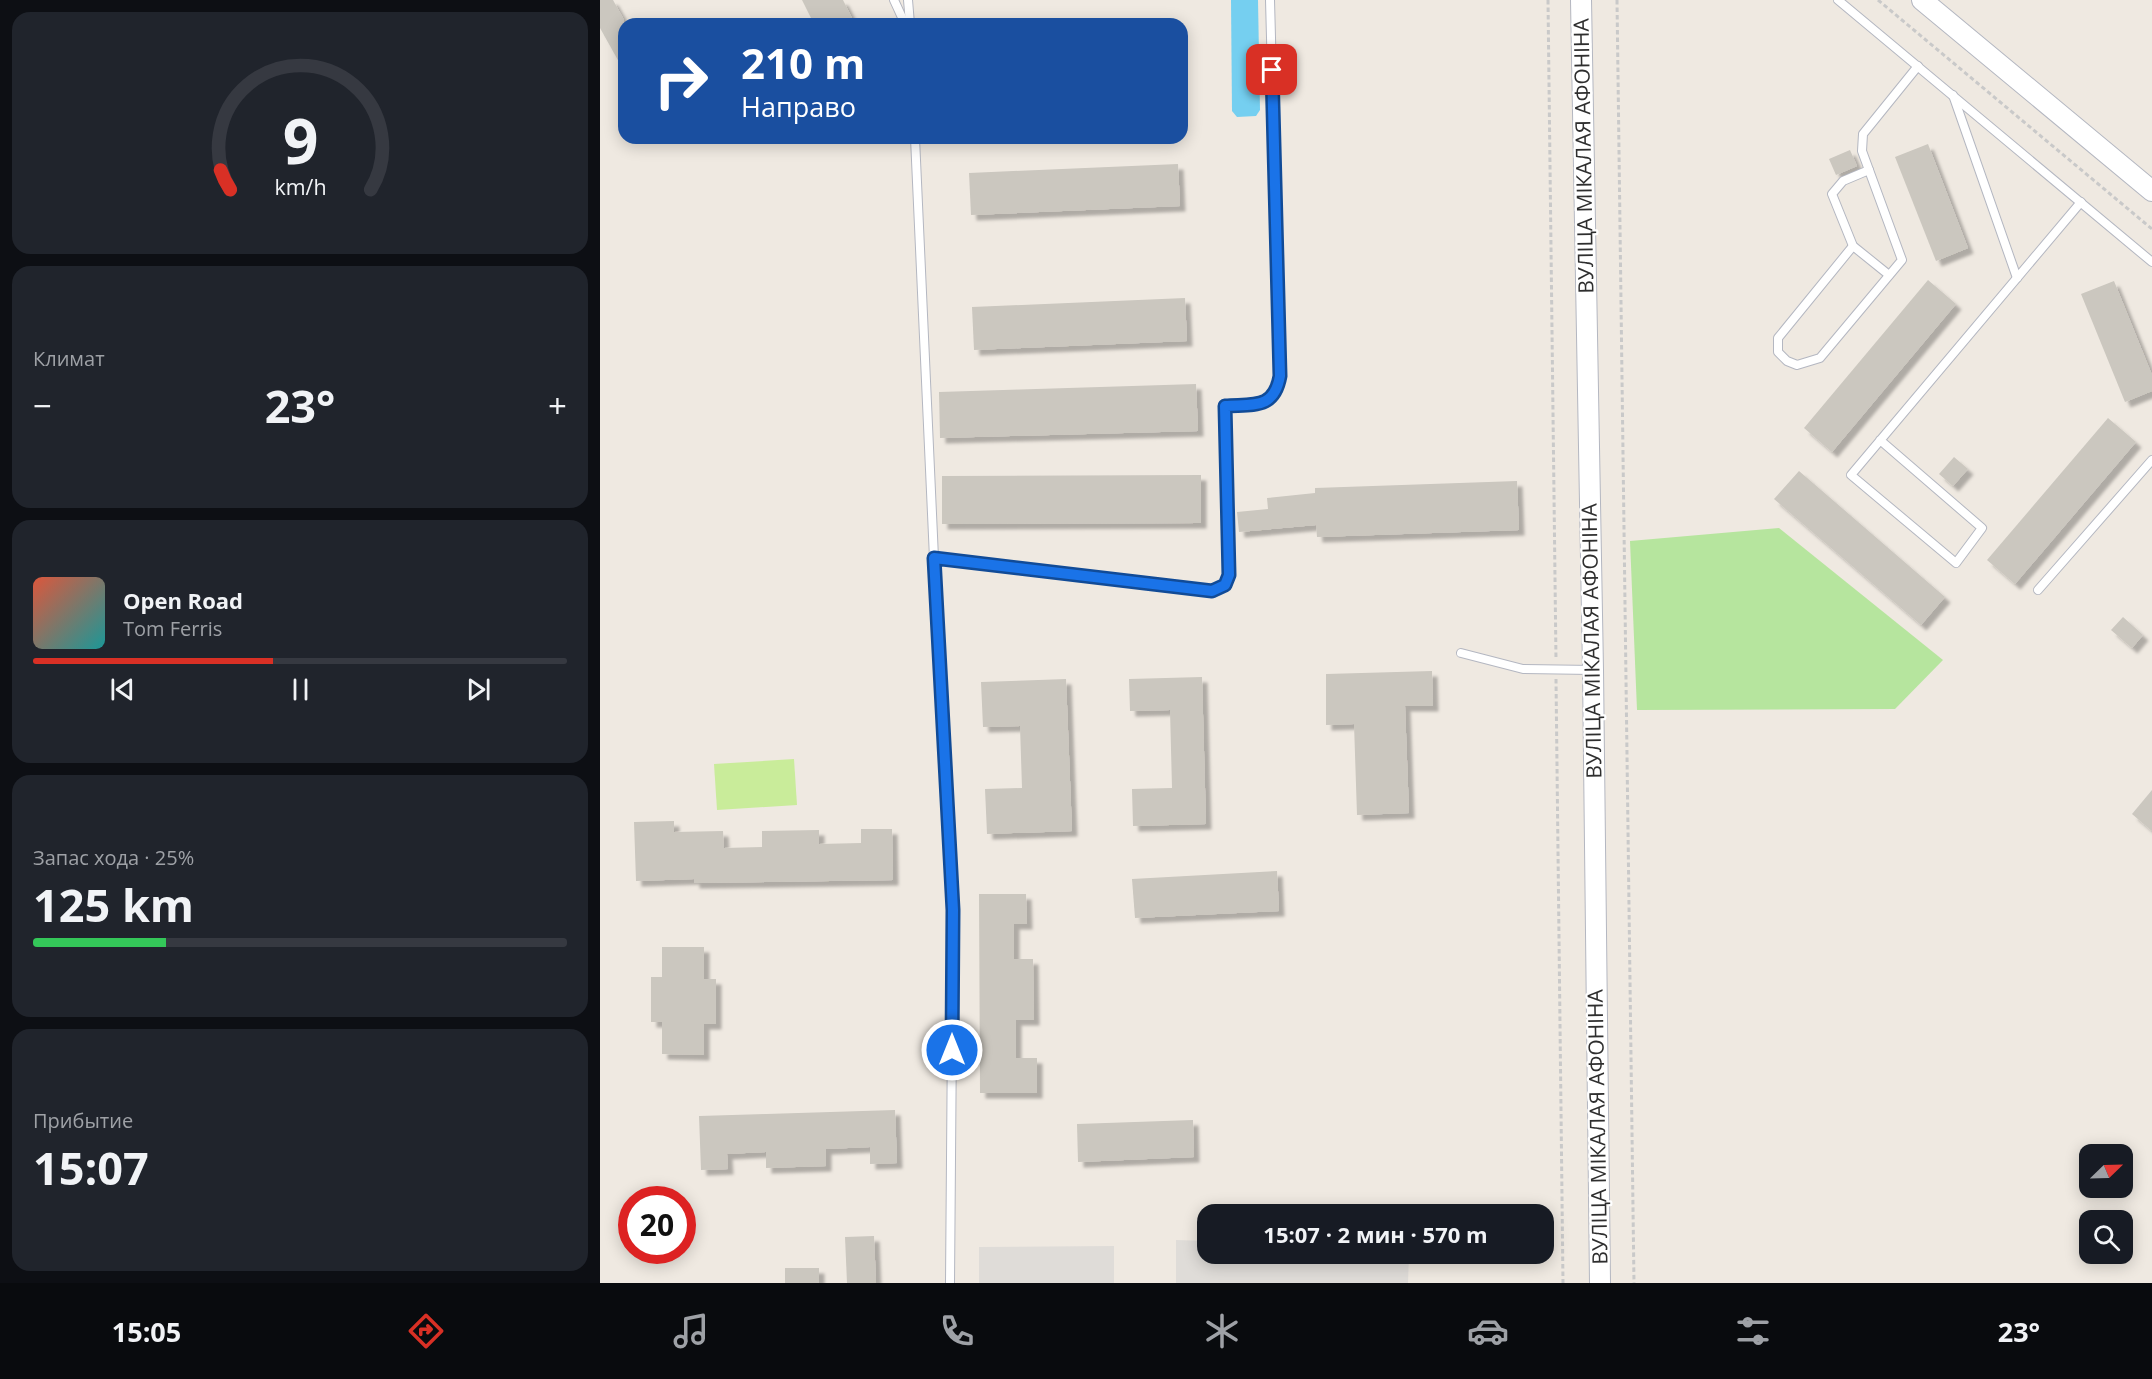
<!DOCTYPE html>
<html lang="ru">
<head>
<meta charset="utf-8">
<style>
  body { margin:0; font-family:"Open Sans",sans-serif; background:#20242c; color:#f1f3f6; height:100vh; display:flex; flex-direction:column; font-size:22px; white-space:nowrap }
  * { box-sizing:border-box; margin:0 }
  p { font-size:20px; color:#9ea1a6 }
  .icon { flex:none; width:33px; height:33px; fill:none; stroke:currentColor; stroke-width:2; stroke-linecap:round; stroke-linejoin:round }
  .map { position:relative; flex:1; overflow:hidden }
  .drawer { display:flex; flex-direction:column; gap:12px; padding:12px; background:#0d0f14; width:600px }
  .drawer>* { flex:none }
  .banner { position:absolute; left:18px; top:18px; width:570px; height:126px; border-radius:18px; box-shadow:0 3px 15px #0003; background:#1a4fa0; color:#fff; overflow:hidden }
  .needle { width:39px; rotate:67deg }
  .fabs { position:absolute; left:1479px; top:1144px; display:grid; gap:12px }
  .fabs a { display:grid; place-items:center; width:54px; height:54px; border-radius:12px; background:#171b24; box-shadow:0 3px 15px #0003; font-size:30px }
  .speed { position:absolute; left:18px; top:1186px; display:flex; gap:12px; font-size:30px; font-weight:700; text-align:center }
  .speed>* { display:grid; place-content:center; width:78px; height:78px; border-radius:50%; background:#171b24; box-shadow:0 3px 15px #0003; line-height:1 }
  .speed .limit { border:9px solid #d22; background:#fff; color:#111 }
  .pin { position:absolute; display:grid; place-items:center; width:51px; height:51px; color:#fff; margin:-26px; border-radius:12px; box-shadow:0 3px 9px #0006 }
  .me { position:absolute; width:66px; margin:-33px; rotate:0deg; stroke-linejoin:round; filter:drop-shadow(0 0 4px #0008) }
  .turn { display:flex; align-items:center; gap:21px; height:126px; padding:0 24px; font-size:27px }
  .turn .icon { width:78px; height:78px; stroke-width:2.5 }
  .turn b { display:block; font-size:42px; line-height:51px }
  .big { font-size:45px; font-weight:700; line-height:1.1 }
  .drawer .tile { flex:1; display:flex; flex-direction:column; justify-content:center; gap:9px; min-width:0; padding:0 21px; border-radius:18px; background:#20242c }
  .drawer .dial { align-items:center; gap:0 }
  .dial svg { height:156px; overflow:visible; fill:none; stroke:#363941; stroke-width:7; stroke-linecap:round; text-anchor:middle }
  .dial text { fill:#f1f3f6; stroke:none }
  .song { display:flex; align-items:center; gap:18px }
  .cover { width:72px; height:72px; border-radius:9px; background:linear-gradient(135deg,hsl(10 70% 55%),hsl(180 70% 35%)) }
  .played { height:6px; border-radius:3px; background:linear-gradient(90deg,#d93025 45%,#363941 45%) }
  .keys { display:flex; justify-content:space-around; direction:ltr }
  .heat { display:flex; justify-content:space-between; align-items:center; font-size:33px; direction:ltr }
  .charge { height:9px; border-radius:4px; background:linear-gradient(90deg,#34c759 25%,#363941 0) }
  .trip { position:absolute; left:597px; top:1204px; width:357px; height:60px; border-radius:18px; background:#171b24; box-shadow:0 3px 15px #0003; font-weight:700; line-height:60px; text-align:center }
  .tab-bar { display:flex; height:96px; justify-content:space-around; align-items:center; background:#090b0e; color:#9ea1a6 }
  .tab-bar .icon { width:42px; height:42px }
  .tab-bar .selected { color:#d93025 }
  .tab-bar b { font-size:27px; color:#f1f3f6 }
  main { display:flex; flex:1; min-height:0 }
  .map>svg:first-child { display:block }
</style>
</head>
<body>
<main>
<section class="drawer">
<div class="tile dial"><svg viewBox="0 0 100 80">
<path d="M14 69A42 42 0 1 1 86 69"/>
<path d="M14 69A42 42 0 0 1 9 59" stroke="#d93025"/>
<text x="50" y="56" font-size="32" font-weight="700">9</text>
<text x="50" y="72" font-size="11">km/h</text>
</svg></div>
<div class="tile"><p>Климат</p>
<div class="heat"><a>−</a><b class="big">23°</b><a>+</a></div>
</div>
<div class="tile">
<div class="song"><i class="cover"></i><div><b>Open Road</b><p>Tom Ferris</p></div></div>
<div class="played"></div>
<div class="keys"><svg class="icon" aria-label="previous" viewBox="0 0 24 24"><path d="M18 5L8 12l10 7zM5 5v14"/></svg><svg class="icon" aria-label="pause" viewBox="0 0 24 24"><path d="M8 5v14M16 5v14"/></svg><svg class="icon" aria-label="next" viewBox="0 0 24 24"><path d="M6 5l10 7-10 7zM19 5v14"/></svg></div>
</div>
<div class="tile"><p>Запас хода · 25%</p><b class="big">125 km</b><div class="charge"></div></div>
<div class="tile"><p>Прибытие</p><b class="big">15:07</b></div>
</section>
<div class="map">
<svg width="1552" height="1283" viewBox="0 0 1552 1283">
  <defs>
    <filter id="shadow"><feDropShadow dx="5.5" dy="5.5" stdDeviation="1.5" flood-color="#0004"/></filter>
  </defs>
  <rect width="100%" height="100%" fill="#efe9e1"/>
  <!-- green -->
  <path fill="#b6e59e" d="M1179 528 1343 660 1295 709 1037 710 1030 541Z"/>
  <!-- pitch -->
  <path fill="#c9ec9a" d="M194 759 197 805 117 810 114 764Z"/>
  <!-- plaza -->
  <g fill="#dfdcd8">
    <path d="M576 1240 607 1241 608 1254H809L808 1283H576Z"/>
    <path d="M514 1246V1283H379V1247Z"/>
  </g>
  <!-- water -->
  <path fill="#75cff0" d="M631 0H658L660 110 656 116 637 117 632 111Z"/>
  <!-- building -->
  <g fill="#cbc7bf" filter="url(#shadow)">
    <path d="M0 0H13L24 20V71L0 28Z"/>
    <path d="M202 0H243L255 24H214Z"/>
    <path d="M1328 144 1368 248 1336 261 1295 157Z"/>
    <path d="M1250 150 1257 166 1236 175 1229 159Z"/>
    <path d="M578 164 580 206 371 215 369 173Z"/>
    <path d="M1328 280 1356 304 1232 452 1204 428Z"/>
    <path d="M1514 281 1552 375V391L1525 402 1481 294Z"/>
    <path d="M585 298 587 341 374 350 372 307Z"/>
    <path d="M596 384 598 431 340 438 339 392Z"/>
    <path d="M1508 418 1536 442 1415 584 1387 560Z"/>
    <path d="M1354 457 1368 469 1353 486 1339 474Z"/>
    <path d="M1199 471 1345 597 1321 625 1174 499Z"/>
    <path d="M601 475V523L342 524V476Z"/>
    <path d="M917 481 919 530 717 537 716 525 639 532 637 512 668 509 667 498 715 493V488Z"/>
    <path d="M1523 617 1543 635 1532 648 1511 630Z"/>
    <path d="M832 671 833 706H805L809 813 757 815 754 724 726 725V674Z"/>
    <path d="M602 677 606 824 533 826 532 789 572 788 570 710 530 711 529 679Z"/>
    <path d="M466 679 472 831 387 834 385 789 422 788 420 726 383 727 381 682Z"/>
    <path d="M1552 790V831L1532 814Z"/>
    <path d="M74 821V832L123 831 124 848 162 847V831L219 830V844L261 843V829H292L293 880 94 883V879L36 881 34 822Z"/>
    <path d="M677 871 679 911 535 918 532 879Z"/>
    <path d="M379 894H426L427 924H414V959H433L434 1020H416V1058H437V1093H380Z"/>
    <path d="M62 947H104V979H116V1024H104V1055L62 1054V1022H51V977H62Z"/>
    <path d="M295 1110 297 1163 270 1164V1147L226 1149V1166L166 1168V1152L127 1154 128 1169 101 1170 99 1116Z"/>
    <path d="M593 1120 594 1157 478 1162 477 1124Z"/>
    <path d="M274 1236 276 1283H247L245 1237Z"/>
    <rect x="185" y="1268" width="34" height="15"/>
  </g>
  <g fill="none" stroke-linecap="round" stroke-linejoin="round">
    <defs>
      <g id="service">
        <path d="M294 0 305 24"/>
        <path d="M308 0 310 24"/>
        <path d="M1238 0 1552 262"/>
        <path d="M1353 95 1417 278"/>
        <path d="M315 138 334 558"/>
        <path d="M1269 170 1243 181 1232 194 1253 246 1289 275"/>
        <path d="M1253 246 1178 338V352L1187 361 1197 365 1220 358 1302 260 1262 151 1263 134 1318 66"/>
        <path d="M1280 440 1382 528 1356 563 1251 475 1481 202"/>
        <path d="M1438 590 1552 460"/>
        <path d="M861 653 923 669 993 670"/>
        <path d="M350 1283 353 910 334 558 612 591 625 585 629 575 625 406C653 404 674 410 680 376L670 0"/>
      </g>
      <g id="tertiary">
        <path d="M981 0 993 670 1000 1283"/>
        <path d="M1322 0 1552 191"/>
      </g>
    </defs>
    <!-- service casing -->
    <use href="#service" stroke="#b4b7c1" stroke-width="10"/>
    <!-- tertiary casing -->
    <use href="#tertiary" stroke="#b4b7c1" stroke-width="22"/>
    <!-- path -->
    <g stroke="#c9c9c9" stroke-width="3" stroke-dasharray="4.5 3" stroke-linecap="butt">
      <path d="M948 0 956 660"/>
      <path d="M1017 0 1034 1283"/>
      <path d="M1278 0 1552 229"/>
      <path d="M956 679 963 1283"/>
    </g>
    <!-- service -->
    <use href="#service" stroke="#fff" stroke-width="8"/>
    <!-- tertiary -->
    <use href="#tertiary" stroke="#fff" stroke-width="20"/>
  </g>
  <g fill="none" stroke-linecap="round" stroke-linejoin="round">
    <defs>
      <path id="route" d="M352 1050 353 910 334 558 612 591 625 585 629 575 625 406C653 404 674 410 680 376L672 70"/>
    </defs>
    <!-- route casing -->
    <use href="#route" stroke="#114b97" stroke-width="15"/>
    <!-- route -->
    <use href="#route" stroke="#1a73e8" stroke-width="10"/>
  </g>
  <g text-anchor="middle" stroke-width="4.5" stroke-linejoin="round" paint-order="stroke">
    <!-- street labels -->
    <g font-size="21" fill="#2e2e2e" stroke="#fff">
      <text transform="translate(984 156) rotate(-91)" y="7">ВУЛІЦА МІКАЛАЯ АФОНІНА</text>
      <text transform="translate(992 641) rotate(-91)" y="7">ВУЛІЦА МІКАЛАЯ АФОНІНА</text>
      <text transform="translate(998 1127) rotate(-91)" y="7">ВУЛІЦА МІКАЛАЯ АФОНІНА</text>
    </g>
  </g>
</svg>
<div class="fabs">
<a><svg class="needle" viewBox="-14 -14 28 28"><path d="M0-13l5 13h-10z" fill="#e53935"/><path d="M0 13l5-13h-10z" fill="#9ea1a6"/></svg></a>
<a><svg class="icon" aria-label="search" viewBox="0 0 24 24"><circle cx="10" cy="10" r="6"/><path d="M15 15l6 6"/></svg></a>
</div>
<div class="speed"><div class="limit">20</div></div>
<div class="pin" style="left:672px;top:70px;background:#d93025"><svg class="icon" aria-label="arrive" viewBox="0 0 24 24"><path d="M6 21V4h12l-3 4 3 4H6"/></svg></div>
<svg class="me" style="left:352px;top:1050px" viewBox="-20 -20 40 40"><circle r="17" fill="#1a73e8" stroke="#fff" stroke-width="3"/><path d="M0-11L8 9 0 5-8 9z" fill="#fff"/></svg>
<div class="trip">15:07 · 2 мин · 570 m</div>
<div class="banner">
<div class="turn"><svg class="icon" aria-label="right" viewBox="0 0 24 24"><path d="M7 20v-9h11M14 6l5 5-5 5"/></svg><div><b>210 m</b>Направо</div></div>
</div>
</div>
</main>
<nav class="tab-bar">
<b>15:05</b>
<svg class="icon selected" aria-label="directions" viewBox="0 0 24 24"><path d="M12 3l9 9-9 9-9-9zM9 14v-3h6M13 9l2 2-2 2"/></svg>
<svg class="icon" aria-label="music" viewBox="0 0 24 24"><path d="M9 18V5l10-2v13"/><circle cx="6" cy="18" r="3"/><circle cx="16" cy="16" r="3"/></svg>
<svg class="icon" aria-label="phone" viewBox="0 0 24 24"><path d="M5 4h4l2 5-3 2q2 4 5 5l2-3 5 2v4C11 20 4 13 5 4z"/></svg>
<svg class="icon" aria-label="climate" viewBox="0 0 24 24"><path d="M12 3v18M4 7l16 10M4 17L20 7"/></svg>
<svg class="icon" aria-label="car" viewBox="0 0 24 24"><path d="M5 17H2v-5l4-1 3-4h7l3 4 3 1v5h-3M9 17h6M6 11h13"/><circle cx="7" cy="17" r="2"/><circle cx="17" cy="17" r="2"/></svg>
<svg class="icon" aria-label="filters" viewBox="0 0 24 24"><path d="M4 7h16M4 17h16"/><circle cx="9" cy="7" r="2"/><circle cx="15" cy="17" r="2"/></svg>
<b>23°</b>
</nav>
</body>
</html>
